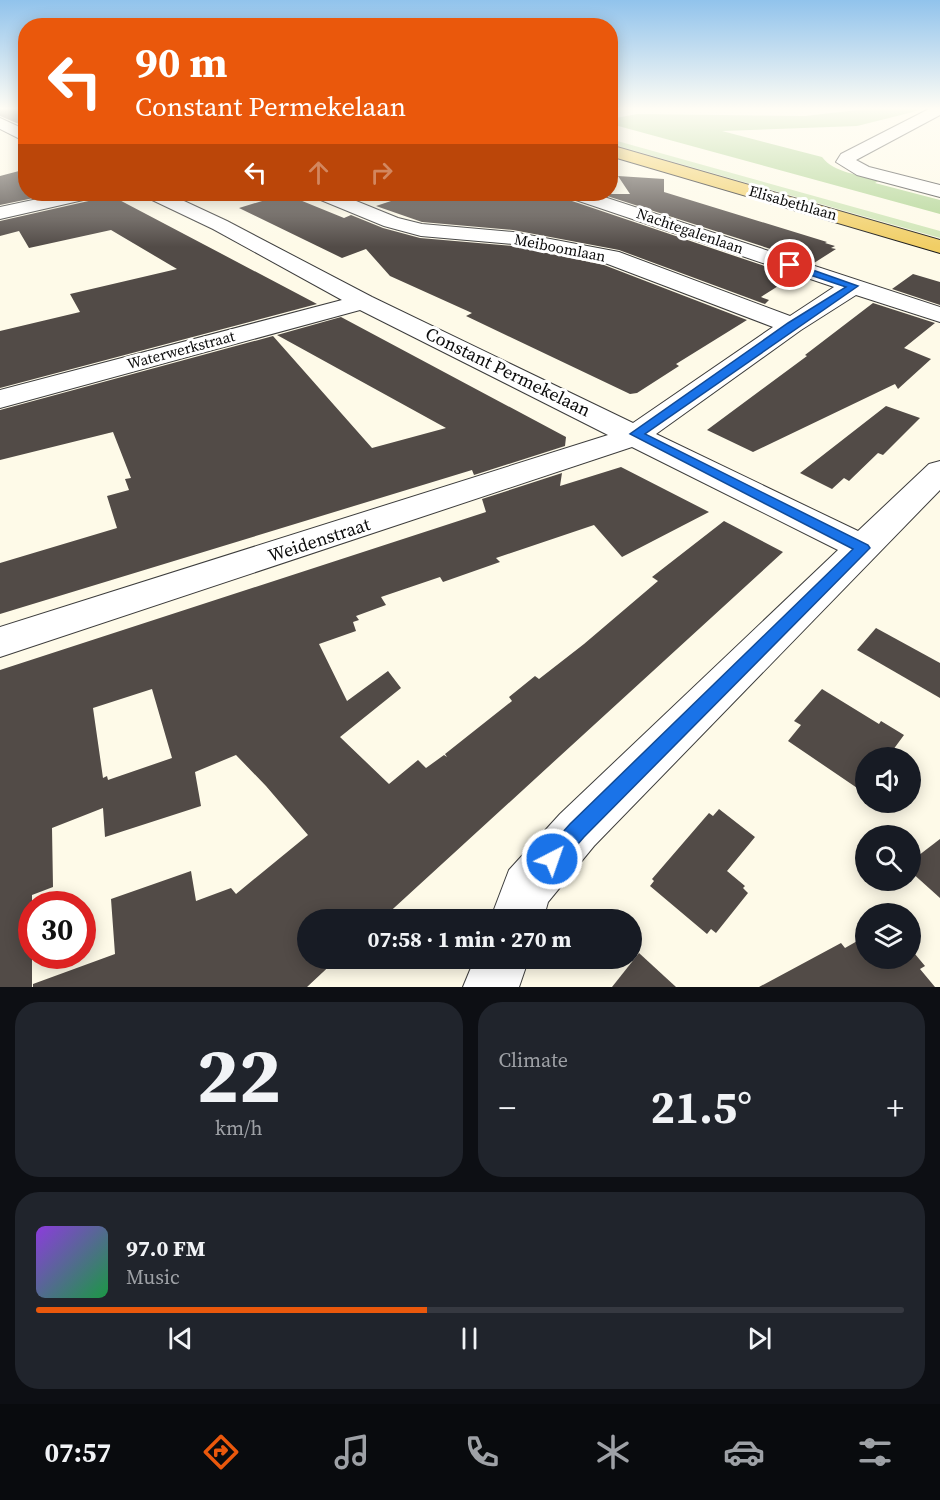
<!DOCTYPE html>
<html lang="en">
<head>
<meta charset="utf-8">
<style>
  body { margin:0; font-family:"Source Serif 4",serif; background:#20242c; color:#f1f3f6; height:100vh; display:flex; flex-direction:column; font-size:22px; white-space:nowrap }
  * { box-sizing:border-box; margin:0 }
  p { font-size:20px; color:#9ea1a6 }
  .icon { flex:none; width:33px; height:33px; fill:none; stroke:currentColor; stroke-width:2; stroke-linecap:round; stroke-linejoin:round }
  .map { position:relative; height:987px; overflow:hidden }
  .drawer { display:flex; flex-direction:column; gap:15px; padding:15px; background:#0d0f14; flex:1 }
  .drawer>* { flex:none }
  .banner { position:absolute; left:18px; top:18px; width:600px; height:183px; border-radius:24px; box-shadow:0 3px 15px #0003; background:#ea580c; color:#fff; overflow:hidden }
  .buttons { position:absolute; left:855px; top:747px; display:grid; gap:12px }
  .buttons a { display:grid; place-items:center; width:66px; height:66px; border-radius:50%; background:#171b24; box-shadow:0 3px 15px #0003; font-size:30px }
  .speed { position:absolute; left:18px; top:891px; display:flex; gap:12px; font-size:30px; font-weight:700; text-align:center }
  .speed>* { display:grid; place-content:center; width:78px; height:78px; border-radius:50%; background:#171b24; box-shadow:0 3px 15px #0003; line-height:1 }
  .speed .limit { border:9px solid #d22; background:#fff; color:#111 }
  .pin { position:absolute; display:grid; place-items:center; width:51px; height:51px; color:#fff; margin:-26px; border:3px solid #fff; border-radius:50%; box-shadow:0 2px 6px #0007 }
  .me { position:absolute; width:66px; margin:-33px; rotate:41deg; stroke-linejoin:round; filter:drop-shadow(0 0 4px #0008) }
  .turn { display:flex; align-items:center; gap:21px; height:126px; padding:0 18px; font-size:27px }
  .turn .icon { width:78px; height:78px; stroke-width:2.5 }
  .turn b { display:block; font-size:42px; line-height:51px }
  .lanes { display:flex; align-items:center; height:57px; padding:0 18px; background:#0003; justify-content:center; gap:30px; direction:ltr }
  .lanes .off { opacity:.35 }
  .big { font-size:45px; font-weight:700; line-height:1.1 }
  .drawer .tile { flex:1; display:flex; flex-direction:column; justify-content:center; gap:9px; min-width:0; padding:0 21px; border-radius:24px; background:#20242c }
  .drawer .dial { align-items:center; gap:0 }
  .dial b { font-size:78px; line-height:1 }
  .song { display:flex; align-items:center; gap:18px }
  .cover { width:72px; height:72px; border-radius:9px; background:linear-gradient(135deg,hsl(270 70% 55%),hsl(140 70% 35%)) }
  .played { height:6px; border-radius:3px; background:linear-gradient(90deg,#ea580c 45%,#363941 45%) }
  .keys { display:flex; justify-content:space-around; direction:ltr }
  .heat { display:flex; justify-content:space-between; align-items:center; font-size:33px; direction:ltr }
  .drawer .tiles { flex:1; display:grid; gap:15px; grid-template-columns:1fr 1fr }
  .tile:last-child { grid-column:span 2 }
  .trip { position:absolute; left:297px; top:909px; width:345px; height:60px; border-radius:30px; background:#171b24; box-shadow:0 3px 15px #0003; font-weight:700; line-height:60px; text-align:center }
  .tabs { display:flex; height:96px; justify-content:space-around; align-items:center; background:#090b0e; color:#9ea1a6 }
  .tabs .icon { width:42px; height:42px }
  .tabs .active { color:#ea580c }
  .tabs b { font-size:27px; color:#f1f3f6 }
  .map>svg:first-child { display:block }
</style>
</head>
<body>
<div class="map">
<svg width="940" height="987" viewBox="0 0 940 987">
  <rect width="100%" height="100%" fill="#fefae8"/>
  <!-- green -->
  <path fill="#cee5b5" d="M610 139 940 231V238L611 144Z"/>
  <!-- forest -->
  <path fill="#b2d595" d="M866 109H919L913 112 857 126 722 131 822 157C834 173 861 175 880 180L875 183 940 200V214L611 124 610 119 637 114 805 116Z"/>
  <!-- building -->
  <g fill="#524b47" fill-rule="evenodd">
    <path d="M0 109H26V127L0 116Z"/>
    <path d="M19 171 26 179V194H53L0 205V176Z"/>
    <path d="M618 176 664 179V192L827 242 825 243 835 246 831 248 836 249 814 263 601 194H630Z"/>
    <path d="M97 194H108L317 304 0 388V331L80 312 70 294 177 269 111 230 29 248 19 231 0 236V221L93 200Z"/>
    <path d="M285 194 344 218 351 215 383 228 420 238 513 246 604 265 747 320 676 364 679 366 637 393 630 394 466 316 472 313 390 276 366 249 342 258 239 208Z"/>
    <path d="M412 194H565L569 200 794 276 761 297 769 300 765 304 619 250 513 230 422 222 376 206Z"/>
    <path d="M913 274 940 282V305L892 289Z"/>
    <path d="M873 303 935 323 904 348 931 359 898 389 895 384 753 452 707 430 807 356 805 355Z"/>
    <path d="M341 317 566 437 565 446 474 475 472 470 0 614V563L117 528 107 496 129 490 125 479 131 478 113 432 0 460V410L273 336 372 448 446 428 277 335Z"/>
    <path d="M886 406 920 418 883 455 878 453 849 481 844 478 832 489 800 473Z"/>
    <path d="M621 467 709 512 622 557 594 525 496 558 500 562 443 582 440 577 381 597 386 605 356 616 359 620 353 622 356 631 319 644 347 701 388 671 401 688 340 737 389 784 418 760 426 768 444 755 447 757 445 754 512 701 509 697 535 676 539 679 584 644 658 581 652 577 724 521 783 552 383 918 308 920V958H338L307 987H33V984L115 954 111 899 191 871 196 901 231 888 236 894 308 835 266 786 236 755 195 772 201 806 105 837 103 808 52 828 53 887 32 895V987H0V670L486 512 482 499 562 473 560 486ZM152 689 172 758 108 780 107 776 103 778 93 708Z"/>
    <path d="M876 628 940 663V698L857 650Z"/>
    <path d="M822 689 879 724 881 721 904 735 890 754 895 758H866V794L788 741 801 725 794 721Z"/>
    <path d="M719 809 755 837 727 871 745 886 743 888 748 893 716 933 711 929 707 934 650 886 654 881 652 879 709 813 713 816Z"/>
    <path d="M940 839V898L910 871V862Z"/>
    <path d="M866 936V958H910V948L925 966 920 969 935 987H759L841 943 845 948Z"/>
    <path d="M639 953 676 987H612Z"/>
  </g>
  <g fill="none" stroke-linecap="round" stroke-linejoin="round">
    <defs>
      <g id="minor">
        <path d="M929 109H940V115L856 160 869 167 940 185V197L857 175 836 162 841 154Z"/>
        <path d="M0 118 26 130V142L0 129Z"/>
        <path d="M61 194H95L92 198 0 219V207Z"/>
        <path d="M146 194H169L227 221 372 297 633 423 773 327 605 263 513 244 421 236 384 226 316 198 314 194H339L398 218 422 224 513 232 619 252 790 316 834 287 570 198 567 194H595L940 307V322L856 295 801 330 656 434 858 531 929 464 940 461V490L594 846 548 902 543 920H490L509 870 560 814 838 550 632 447 0 657V627L608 435 360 310 0 408V390L342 300 213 229 148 198Z"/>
        <path d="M475 958H529L519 987H463Z"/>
      </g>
      <path id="major" d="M610 145 940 240V253L610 156Z"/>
    </defs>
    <!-- minor casing -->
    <use href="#minor" stroke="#3d3d3d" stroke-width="2"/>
    <!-- major casing -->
    <use href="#major" stroke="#1b1b1b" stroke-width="2"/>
    <!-- minor -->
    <use href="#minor" fill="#fff" fill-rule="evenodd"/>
    <!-- major -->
    <use href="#major" fill="#f1ce65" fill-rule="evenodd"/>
  </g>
  <!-- sky -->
  <linearGradient id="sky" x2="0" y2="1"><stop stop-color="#91c3ec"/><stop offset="0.44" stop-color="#fffdf5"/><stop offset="1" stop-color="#fffdf5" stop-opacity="0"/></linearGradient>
  <rect width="940" height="247" fill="url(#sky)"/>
  <!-- route -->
  <path fill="#1a73e8" stroke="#114b97" stroke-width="1.5" d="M790 262 858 286 645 434 868 545 870 548 584 837 559 866 552 869 545 866 542 859 545 852 570 824 853 549 630 434 788 323 846 287 786 267 785 265Z"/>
  <g text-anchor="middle" stroke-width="6" stroke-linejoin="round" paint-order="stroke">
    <!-- far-street labels -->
    <g font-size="15" fill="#0a0a0a" stroke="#fff">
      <text transform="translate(793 203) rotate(16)" y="5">Elisabethlaan</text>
      <text transform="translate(690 231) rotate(19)" y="5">Nachtegalenlaan</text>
      <text transform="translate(560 248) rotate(11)" y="5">Meiboomlaan</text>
      <text transform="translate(181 350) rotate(-15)" y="5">Waterwerkstraat</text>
    </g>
    <!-- street labels -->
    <g font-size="18" fill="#0a0a0a" stroke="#fff">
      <text transform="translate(508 372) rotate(26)" y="6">Constant Permekelaan</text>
      <text transform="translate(319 540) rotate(-18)" y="6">Weidenstraat</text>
    </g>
  </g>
</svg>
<div class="buttons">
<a><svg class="icon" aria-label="sound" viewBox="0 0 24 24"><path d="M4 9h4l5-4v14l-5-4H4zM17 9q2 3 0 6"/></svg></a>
<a><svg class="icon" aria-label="search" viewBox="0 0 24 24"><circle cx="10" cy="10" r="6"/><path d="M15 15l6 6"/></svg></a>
<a><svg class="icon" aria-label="layers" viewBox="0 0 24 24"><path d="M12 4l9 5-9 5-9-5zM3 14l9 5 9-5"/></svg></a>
</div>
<div class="speed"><div class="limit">30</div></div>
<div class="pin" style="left:790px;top:265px;background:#d93025"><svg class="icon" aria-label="arrive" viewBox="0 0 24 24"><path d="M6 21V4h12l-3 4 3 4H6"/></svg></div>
<svg class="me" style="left:552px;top:859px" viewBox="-20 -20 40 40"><circle r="17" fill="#1a73e8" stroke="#fff" stroke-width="3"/><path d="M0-11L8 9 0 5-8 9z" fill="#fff"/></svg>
<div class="trip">07:58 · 1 min · 270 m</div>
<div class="banner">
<div class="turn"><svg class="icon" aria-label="left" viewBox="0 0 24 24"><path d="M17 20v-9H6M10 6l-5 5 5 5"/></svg><div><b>90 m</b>Constant Permekelaan</div></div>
<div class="lanes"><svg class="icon" aria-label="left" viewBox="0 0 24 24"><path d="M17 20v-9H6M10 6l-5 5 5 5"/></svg><svg class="icon off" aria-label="ahead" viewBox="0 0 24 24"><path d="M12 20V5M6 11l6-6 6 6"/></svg><svg class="icon off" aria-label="right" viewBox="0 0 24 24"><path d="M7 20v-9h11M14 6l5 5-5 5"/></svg></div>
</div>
</div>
<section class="drawer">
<div class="tiles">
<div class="tile dial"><b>22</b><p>km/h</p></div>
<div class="tile"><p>Climate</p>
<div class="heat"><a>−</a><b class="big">21.5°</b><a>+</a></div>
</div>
<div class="tile">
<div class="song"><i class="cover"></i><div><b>97.0 FM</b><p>Music</p></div></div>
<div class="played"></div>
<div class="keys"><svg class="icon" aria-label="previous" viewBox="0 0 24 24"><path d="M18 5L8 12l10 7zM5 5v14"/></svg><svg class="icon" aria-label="pause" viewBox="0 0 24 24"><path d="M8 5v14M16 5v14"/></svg><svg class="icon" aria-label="next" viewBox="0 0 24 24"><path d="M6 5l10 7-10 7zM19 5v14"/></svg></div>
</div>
</div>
</section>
<nav class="tabs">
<b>07:57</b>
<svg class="icon active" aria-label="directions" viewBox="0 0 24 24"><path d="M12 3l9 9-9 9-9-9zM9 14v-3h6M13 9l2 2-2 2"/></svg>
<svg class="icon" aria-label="music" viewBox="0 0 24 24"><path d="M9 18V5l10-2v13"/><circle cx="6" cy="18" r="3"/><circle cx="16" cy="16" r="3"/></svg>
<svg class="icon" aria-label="phone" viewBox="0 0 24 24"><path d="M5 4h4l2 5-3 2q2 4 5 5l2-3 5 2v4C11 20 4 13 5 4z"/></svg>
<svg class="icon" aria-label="climate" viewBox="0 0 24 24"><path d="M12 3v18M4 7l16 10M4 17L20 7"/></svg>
<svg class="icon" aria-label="car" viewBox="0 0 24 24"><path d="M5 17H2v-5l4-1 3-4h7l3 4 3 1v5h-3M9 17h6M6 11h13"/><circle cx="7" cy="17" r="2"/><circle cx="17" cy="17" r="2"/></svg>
<svg class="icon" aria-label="filters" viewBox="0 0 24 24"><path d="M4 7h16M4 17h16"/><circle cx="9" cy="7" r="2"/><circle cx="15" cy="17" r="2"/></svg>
</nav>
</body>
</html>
